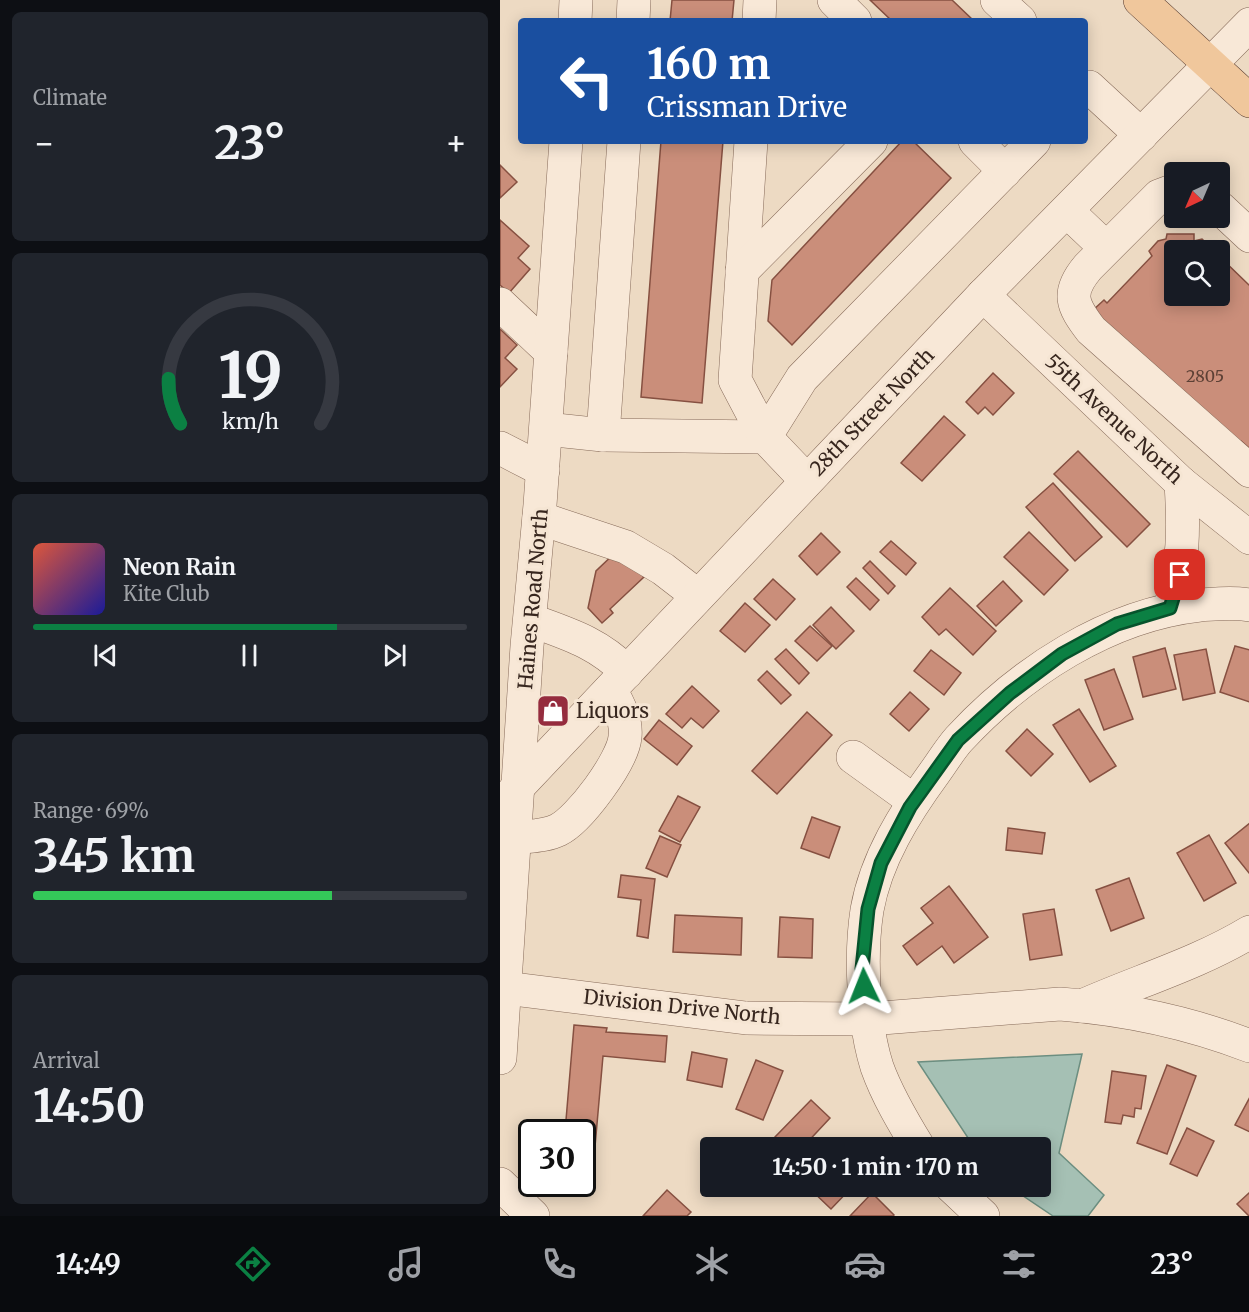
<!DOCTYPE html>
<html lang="en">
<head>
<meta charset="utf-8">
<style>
  body { margin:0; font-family:Merriweather,serif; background:#20242c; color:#f1f3f6; height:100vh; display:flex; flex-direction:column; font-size:22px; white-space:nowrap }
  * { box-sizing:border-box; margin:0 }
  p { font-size:20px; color:#9ea1a6 }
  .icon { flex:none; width:33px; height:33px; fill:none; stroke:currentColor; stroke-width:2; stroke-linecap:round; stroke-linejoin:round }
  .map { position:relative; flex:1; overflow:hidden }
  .drawer { display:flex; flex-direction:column; gap:12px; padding:12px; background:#0d0f14; width:500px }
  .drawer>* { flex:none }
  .hud { position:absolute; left:18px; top:18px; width:570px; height:126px; border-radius:6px; box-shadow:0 3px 15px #0003; background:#1a4fa0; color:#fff; overflow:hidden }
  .needle { width:39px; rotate:224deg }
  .tools { position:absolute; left:664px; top:162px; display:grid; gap:12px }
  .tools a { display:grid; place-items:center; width:66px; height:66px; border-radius:6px; background:#171b24; box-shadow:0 3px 15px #0003; font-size:30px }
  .speed { position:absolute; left:18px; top:1119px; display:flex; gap:12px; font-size:30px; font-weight:700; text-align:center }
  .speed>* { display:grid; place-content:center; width:78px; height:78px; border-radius:50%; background:#171b24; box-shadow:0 3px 15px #0003; line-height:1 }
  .speed .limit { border:3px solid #111; border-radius:9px; background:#fff; color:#111 }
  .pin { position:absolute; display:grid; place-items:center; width:51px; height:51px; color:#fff; margin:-26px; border-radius:12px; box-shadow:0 3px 9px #0006 }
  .me { position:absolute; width:66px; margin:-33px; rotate:358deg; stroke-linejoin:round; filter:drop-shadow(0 0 4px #0008) }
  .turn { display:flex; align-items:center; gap:21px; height:126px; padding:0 30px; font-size:27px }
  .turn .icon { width:78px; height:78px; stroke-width:2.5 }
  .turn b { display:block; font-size:42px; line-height:51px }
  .big { font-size:45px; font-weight:700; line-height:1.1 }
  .drawer .tile { flex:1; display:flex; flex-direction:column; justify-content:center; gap:9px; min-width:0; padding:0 21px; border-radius:9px; background:#20242c }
  .drawer .dial { align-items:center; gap:0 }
  .dial svg { height:156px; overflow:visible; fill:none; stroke:#363941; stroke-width:7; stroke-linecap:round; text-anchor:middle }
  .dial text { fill:#f1f3f6; stroke:none }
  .song { display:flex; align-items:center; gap:18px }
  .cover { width:72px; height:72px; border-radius:9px; background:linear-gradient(135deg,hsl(10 70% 55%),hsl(240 70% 35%)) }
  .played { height:6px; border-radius:3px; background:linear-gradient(90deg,#0b8043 70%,#363941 70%) }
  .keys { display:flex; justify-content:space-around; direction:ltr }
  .heat { display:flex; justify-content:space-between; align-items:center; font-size:33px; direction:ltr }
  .charge { height:9px; border-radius:4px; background:linear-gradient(90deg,#34c759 69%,#363941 0) }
  .trip { position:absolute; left:200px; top:1137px; width:351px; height:60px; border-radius:6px; background:#171b24; box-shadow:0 3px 15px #0003; font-weight:700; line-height:60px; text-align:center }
  .dock { display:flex; height:96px; justify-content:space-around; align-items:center; background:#090b0e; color:#9ea1a6 }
  .dock .icon { width:42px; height:42px }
  .dock .on { color:#0b8043 }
  .dock b { font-size:27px; color:#f1f3f6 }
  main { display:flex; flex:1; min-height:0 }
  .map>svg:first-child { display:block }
</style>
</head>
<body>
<main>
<section class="drawer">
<div class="tile"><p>Climate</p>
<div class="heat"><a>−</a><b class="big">23°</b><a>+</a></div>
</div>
<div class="tile dial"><svg viewBox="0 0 100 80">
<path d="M14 69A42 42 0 1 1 86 69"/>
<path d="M14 69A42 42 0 0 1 8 46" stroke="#0b8043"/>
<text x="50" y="56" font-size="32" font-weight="700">19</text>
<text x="50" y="72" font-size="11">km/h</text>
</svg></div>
<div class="tile">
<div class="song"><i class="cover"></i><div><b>Neon Rain</b><p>Kite Club</p></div></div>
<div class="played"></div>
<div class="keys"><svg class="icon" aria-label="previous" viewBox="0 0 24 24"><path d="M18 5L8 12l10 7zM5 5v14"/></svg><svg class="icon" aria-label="pause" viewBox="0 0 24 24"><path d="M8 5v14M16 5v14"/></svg><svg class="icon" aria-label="next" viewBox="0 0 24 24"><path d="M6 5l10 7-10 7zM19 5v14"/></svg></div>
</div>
<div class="tile"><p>Range · 69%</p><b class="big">345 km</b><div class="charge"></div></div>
<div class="tile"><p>Arrival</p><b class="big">14:50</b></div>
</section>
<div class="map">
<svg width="750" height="1216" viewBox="0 0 750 1216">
  <rect width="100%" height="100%" fill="#eddac3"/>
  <!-- water -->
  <path fill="#a5c0b4" stroke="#6c8e80" stroke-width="1.5" d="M582 1054 559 1153 604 1195 588 1216H553L510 1187 540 1186V1148L474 1147 418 1062Z"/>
  <!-- building -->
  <g fill="#ca8e7a" stroke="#865041" stroke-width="1.5">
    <path d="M172 0H234L232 21H170Z"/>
    <path d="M370 0H452L474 21H392Z"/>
    <path d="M161 141H223L202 403 141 397Z"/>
    <path d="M402 141H413L451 178 292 345 268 321 272 280Z"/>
    <path d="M0 165 17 182 0 198Z"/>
    <path d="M0 220 29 246 18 258 30 269 9 293 0 285Z"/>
    <path d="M667 234H694V241L702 239 714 250H675V296H720V257L750 286V449L741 441 735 447 592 311 604 300 607 303 652 256 649 251 658 241 666 239Z"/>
    <path d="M0 329 17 345 5 358 17 369 0 387Z"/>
    <path d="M493 373 514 393 493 415 485 407 478 414 466 402Z"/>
    <path d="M444 416 465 435 422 481 401 463Z"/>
    <path d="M578 451 650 524 627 547 554 474Z"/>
    <path d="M553 483 602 537 575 561 526 507Z"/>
    <path d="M529 532 568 570 544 595 504 557Z"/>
    <path d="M321 533 340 552 317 575 299 556Z"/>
    <path d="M391 541 416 563 406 575 380 552Z"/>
    <path d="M118 550 144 577 110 609 113 613 102 623 88 608 96 571Z"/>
    <path d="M370 561 395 586 388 594 363 568Z"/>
    <path d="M356 578 379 600 370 610 347 587Z"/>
    <path d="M273 579 295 599 276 620 254 599Z"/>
    <path d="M503 581 522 601 496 626 477 606Z"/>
    <path d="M450 588 496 631 473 655 446 629 439 635 422 617Z"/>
    <path d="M245 603 270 625 245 652 220 631Z"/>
    <path d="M331 607 354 631 336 649 313 625Z"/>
    <path d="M310 626 332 646 317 661 295 641Z"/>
    <path d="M735 646 750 650V702L720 692Z"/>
    <path d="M665 648 676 689 643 697 633 657Z"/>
    <path d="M286 649 309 673 299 684 275 659Z"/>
    <path d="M706 649 715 693 683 700 674 655Z"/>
    <path d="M431 650 461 673 444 695 414 671Z"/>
    <path d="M614 669 633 719 604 730 585 680Z"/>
    <path d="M267 671 291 695 281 704 258 680Z"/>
    <path d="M192 686 219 711 203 728 191 718 182 728 166 714Z"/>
    <path d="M410 692 429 709 409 731 390 714Z"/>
    <path d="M579 709 616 766 590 782 553 725Z"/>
    <path d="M307 712 332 735 277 794 252 771Z"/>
    <path d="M159 720 192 746 177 765 144 739Z"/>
    <path d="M527 729 553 754 531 776 506 751Z"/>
    <path d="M178 796 200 807 180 842 159 831Z"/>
    <path d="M312 817 340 827 329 858 301 848Z"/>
    <path d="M750 823V872L749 873 725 843Z"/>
    <path d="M508 828 545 833 542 854 506 850Z"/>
    <path d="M709 835 736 883 704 901 677 853Z"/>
    <path d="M160 836 181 845 167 877 146 868Z"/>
    <path d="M121 875 155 879 148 938 137 936 141 900 118 897Z"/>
    <path d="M629 878 644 918 611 931 596 890Z"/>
    <path d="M449 886 488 937 454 963 442 946 417 965 403 946 433 923 421 908Z"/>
    <path d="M554 909 562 955 530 960 523 914Z"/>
    <path d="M175 915 242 918 241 955 173 952Z"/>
    <path d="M280 917 313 919 312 958 278 957Z"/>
    <path d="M74 1025 107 1028 106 1032 167 1036 165 1062 103 1056 94 1158 82 1157V1132H65Z"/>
    <path d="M192 1052 227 1059 222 1087 187 1080Z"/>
    <path d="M256 1060 283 1071 263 1120 236 1109Z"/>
    <path d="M667 1065 696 1076 667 1154 637 1143Z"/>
    <path d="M612 1071 646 1076 641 1109 635 1108 634 1117 623 1115 621 1124 605 1122Z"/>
    <path d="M750 1097V1132L735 1125Z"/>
    <path d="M311 1100 330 1118 302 1148H287L275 1137Z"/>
    <path d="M687 1128 714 1141 697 1176 670 1164Z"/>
    <path d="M307 1186H353L331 1209Z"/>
    <path d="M167 1190 191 1212 187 1216H143Z"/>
    <path d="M750 1192V1216H749L737 1204Z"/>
    <path d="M372 1193 394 1215 393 1216H350Z"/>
  </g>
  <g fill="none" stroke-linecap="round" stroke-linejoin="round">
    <defs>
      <g id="minor">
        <path d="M334 0 355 21"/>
        <path d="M497 0 520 21"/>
        <path d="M75 21 76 0"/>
        <path d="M133 21 134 0"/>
        <path d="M259 21 260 0"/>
        <path d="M585 91 589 87 641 135"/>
        <path d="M124 141 103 435 265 437 306 480"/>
        <path d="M251 141 235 380 265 437 302 378 534 141"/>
        <path d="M475 141 505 171"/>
        <path d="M675 190 659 196 588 267C566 293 572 305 591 330L750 471"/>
        <path d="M720 208 750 236"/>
        <path d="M567 211 606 248"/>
        <path d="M242 271 371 141"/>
        <path d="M483 295 681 483 750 538"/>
        <path d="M0 304 51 352"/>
        <path d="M46 429 103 435"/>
        <path d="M0 448 43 470"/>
        <path d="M39 518 126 547 163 569 198 596"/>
        <path d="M670 608C684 563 684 529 681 483"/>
        <path d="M30 620C68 634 97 642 127 672"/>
        <path d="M353 757 414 801"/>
        <path d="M0 806 483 295 750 24"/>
        <path d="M16 838C29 836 46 836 58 830 79 820 123 761 125 737 127 720 119 704 110 690"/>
        <path d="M6 988 246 1018 369 1019 560 1004C626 1009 688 1022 750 1046"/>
        <path d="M582 1006C638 981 697 964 750 932"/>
        <path d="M0 1058 27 646 40 505 66 141"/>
        <path d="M419 1148C403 1122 387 1095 377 1067 363 1023 360 955 367 910 376 859 405 813 435 772 443 761 450 749 459 739 521 672 608 615 700 605 717 604 732 602 750 605"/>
        <path d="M0 1184 33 1216"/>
        <path d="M451 1186 483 1216"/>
      </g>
      <path id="major" d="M640 0 750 101"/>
    </defs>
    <!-- minor casing -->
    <use href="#minor" stroke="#876b5a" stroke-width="34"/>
    <!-- major casing -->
    <use href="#major" stroke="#553a2f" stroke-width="34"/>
    <!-- minor -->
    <use href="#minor" stroke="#f8e8d7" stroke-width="33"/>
    <!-- major -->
    <use href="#major" stroke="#f0c79c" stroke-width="33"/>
  </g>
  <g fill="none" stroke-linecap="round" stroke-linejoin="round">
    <defs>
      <path id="route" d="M364 986 362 969 368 909 381 863 410 807 458 740 510 693 562 654 617 624 670 608 680 575"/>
    </defs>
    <!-- route casing -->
    <use href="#route" stroke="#07532c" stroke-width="15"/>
    <!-- route -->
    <use href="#route" stroke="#0b8043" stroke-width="10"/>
  </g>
  <!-- icons -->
  <defs>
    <symbol id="shop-square" viewBox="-11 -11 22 22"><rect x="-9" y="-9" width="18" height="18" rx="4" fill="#952c3e" stroke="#f5e5d3"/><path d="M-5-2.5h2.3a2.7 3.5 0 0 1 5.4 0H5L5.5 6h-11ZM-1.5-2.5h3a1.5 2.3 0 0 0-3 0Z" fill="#fff"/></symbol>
  </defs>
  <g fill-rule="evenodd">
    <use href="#shop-square" x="34" y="692" width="38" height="38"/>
  </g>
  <g text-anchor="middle" stroke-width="6" stroke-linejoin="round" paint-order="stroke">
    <!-- number labels -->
    <g font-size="16" fill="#5c4035">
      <text x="705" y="382">2805</text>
    </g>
    <!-- street labels -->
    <g font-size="20" fill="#37261e" stroke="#f5e5d3">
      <text transform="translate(372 412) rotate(-46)" y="7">28th Street North</text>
      <text transform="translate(614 419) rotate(43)" y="7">55th Avenue North</text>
      <text transform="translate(33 599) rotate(-85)" y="7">Haines Road North</text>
      <text transform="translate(182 1007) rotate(6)" y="7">Division Drive North</text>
    </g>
    <!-- poi labels -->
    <g font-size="20" fill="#37261e" stroke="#f5e5d3" text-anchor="start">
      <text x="76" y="718">Liquors</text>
    </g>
  </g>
</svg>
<div class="tools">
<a><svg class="needle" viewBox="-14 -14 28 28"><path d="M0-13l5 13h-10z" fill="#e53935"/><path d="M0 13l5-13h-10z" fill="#9ea1a6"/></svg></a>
<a><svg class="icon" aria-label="search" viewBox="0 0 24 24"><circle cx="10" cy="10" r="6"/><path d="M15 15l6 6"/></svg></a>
</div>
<div class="speed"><div class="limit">30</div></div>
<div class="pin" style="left:680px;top:575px;background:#d93025"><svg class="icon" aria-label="arrive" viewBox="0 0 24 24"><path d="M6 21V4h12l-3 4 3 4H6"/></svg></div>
<svg class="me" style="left:364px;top:986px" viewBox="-20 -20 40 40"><path d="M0-17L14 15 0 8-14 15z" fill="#0b8043" stroke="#fff" stroke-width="4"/></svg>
<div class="trip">14:50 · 1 min · 170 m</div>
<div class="hud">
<div class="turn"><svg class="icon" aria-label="left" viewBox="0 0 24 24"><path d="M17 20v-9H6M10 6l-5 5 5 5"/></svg><div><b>160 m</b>Crissman Drive</div></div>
</div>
</div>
</main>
<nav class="dock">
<b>14:49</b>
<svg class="icon on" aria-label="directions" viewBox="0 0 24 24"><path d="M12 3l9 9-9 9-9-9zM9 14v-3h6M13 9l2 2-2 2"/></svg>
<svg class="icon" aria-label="music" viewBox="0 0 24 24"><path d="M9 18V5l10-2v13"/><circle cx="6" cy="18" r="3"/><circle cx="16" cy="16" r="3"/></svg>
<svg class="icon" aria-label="phone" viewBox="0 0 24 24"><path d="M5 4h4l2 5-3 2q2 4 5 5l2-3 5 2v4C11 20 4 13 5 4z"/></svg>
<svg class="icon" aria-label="climate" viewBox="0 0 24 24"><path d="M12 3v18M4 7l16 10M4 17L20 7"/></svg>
<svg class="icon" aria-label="car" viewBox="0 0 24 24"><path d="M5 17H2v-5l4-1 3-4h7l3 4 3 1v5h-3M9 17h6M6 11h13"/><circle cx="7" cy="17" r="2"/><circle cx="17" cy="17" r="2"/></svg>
<svg class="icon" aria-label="filters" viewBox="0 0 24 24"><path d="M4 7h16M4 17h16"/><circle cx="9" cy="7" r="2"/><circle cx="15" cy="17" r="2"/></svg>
<b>23°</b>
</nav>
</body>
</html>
